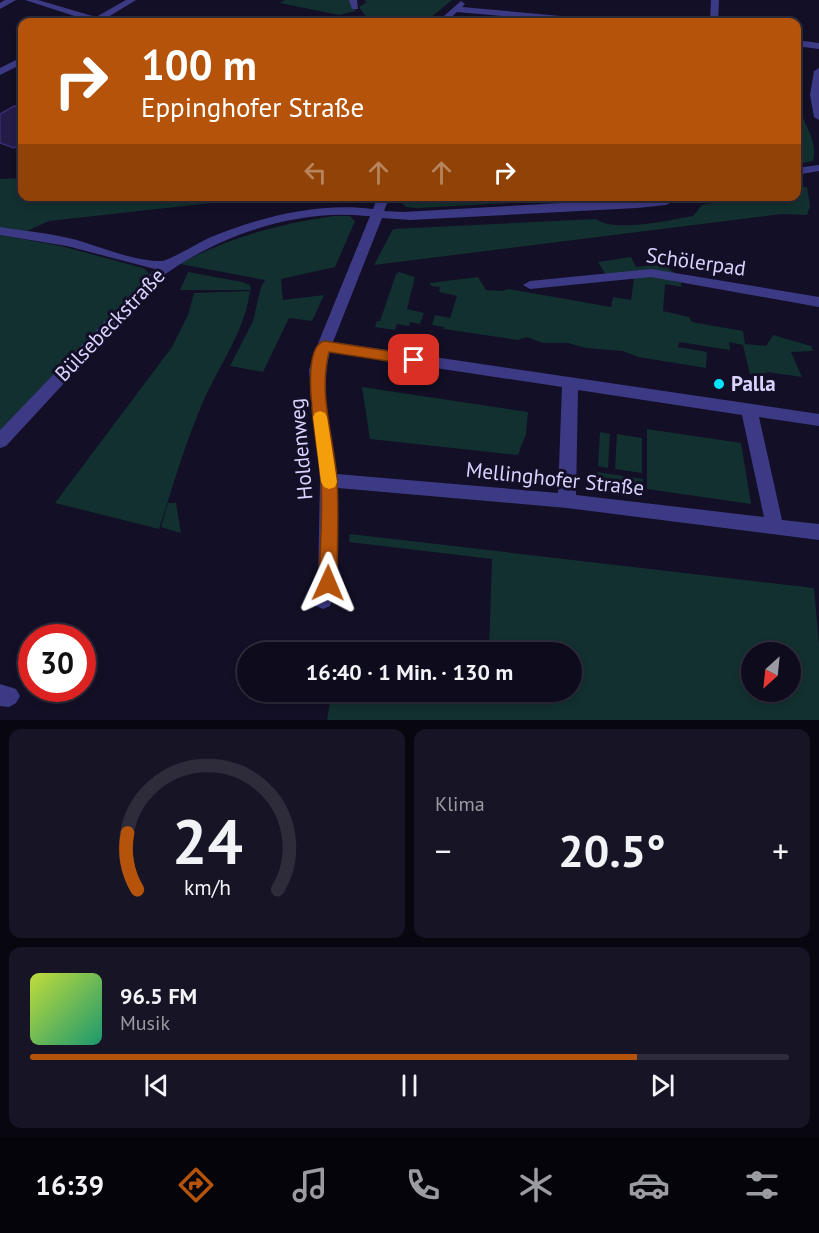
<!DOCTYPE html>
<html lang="de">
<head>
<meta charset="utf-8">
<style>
  body { margin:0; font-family:"PT Sans",sans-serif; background:#171425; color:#f1f3f6; height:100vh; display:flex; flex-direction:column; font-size:22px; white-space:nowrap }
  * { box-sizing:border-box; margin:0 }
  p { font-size:20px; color:#9b9ba3 }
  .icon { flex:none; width:33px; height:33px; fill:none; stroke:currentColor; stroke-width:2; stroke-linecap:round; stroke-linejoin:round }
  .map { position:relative; height:720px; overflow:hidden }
  .side { display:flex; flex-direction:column; gap:9px; padding:9px; background:#08060f; flex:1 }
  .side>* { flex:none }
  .hud { position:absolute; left:18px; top:18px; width:783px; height:183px; border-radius:12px; box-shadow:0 3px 9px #0003,0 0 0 2px #2e2b3b; background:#b45309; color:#fff; overflow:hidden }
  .needle { width:39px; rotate:207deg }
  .buttons { position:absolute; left:741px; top:642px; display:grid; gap:12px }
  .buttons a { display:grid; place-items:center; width:60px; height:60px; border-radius:50%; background:#0e0b1c; box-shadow:0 3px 9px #0003,0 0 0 2px #2e2b3b; font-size:30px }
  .speed { position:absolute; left:18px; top:624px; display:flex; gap:12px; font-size:30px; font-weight:700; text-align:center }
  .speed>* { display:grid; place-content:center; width:78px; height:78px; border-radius:50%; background:#0e0b1c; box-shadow:0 3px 9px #0003,0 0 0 2px #2e2b3b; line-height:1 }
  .speed .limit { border:9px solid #d22; background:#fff; color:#111 }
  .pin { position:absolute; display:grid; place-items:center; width:51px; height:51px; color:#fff; margin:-26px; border-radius:12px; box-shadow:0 3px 9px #0006 }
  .me { position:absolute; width:66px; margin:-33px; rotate:1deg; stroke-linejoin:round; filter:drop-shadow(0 0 4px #0008) }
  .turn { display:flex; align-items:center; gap:21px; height:126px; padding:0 24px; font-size:27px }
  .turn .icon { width:78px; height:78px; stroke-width:2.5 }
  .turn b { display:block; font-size:42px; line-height:51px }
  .lanes { display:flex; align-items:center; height:57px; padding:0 24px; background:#0003; justify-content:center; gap:30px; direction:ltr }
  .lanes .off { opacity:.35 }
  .big { font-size:45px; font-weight:700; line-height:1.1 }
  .side .card { flex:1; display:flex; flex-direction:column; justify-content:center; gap:9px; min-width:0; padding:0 21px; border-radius:12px; background:#171425 }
  .side .dial { align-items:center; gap:0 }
  .dial svg { height:156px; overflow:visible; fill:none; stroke:#2e2b3b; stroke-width:7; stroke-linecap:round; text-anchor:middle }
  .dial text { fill:#f1f3f6; stroke:none }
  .song { display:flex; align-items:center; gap:18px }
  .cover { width:72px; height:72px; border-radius:9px; background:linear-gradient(135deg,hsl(70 70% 55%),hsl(160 70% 35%)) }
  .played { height:6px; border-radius:3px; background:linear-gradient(90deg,#b45309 80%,#2e2b3b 80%) }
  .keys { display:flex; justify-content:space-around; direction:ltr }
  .heat { display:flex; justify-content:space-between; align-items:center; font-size:33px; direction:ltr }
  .side .tiles { flex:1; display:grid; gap:9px; grid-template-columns:1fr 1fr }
  .card:last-child { grid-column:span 2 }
  .trip { position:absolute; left:237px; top:642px; width:345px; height:60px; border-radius:30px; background:#0e0b1c; box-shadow:0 3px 9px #0003,0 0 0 2px #2e2b3b; font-weight:700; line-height:60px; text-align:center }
  .tabs { display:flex; height:96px; justify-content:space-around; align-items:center; background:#06040b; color:#9b9ba3 }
  .tabs .icon { width:42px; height:42px }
  .tabs .on { color:#b45309 }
  .tabs b { font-size:27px; color:#f1f3f6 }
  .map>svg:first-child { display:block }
</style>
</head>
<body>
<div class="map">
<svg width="819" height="720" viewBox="0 0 819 720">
  <rect width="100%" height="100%" fill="#130f26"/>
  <!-- green -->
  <g fill="#12302f" fill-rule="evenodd">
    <path d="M285 0H352L356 11 339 15 280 3Z"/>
    <path d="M364 0H452L425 22H370L359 7 367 2Z"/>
    <path d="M797 103C802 120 819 143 813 161L797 164Z"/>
    <path d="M22 178V196L266 197 49 221 27 231 0 228V179Z"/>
    <path d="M797 186 807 187 810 206 807 215 782 214 374 265 393 229 596 219C614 233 671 220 693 216L702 205 744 197 796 196Z"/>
    <path d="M402 196H525L527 202 417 208 406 207 401 202Z"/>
    <path d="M334 216H350L355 221 335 267 281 279 283 300 324 295 312 321 289 318 263 372 230 366 253 321 261 287 265 280 180 264C228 237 279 224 334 216Z"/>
    <path d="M0 235 61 246 143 268 148 272 149 276 0 430Z"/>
    <path d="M631 257 636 267 663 264 681 278V287L665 284 663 311 689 317 692 322 743 331 745 344 766 346 773 335 811 346 813 351 791 352 802 377 767 372 763 376 750 374 743 345 729 342 730 350 679 342 678 347 707 352 706 368 638 357 623 351 586 348 568 343H543L527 337 518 340 444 329V327L432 325 435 315 450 318 457 296 439 292 440 287 431 286 430 283 478 277 486 290 502 291 509 289 611 307 613 297 631 300 635 272 606 275 598 262Z"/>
    <path d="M188 272 242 282 250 285 251 290H180Z"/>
    <path d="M399 272 415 277 407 309 424 313 420 324 410 322 409 326 397 324 395 330 375 327 377 321H380L396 274Z"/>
    <path d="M250 291C245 331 219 365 203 402 185 443 173 486 159 529L55 503 172 347 188 315 194 293Z"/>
    <path d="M362 387 528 412 526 434 518 455 370 439Z"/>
    <path d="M647 429 741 443 751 504 647 489Z"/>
    <path d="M600 432 610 434 608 468 598 466Z"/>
    <path d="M617 434 642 438V473L615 469Z"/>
    <path d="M597 472 643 479V487L597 480Z"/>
    <path d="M168 503H176L181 533 161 527Z"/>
    <path d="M350 534 814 588 819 644V720H327L332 692H572V652H489L492 559 349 542ZM752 652H790V692H752Z"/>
  </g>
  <!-- building -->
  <path fill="#241b47" stroke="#3b2d73" stroke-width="1.5" d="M14 106 22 108V142L14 148 0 143V114Z"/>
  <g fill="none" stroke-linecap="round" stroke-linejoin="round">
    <!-- minor -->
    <g fill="#3d3a85" fill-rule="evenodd">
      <path d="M5 0H16L0 9V3Z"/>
      <path d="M25 0H38L96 17 126 0H136L100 22H89L90 21Z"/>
      <path d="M349 0H357L358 9H352Z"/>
      <path d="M711 0H719L718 22H710Z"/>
      <path d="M461 1 465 4 462 7 594 19 598 22H571L457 12 446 22H437Z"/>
      <path d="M796 40 819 43V49L796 46Z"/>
      <path d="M22 57V64L0 75V68Z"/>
      <path d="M819 165V171L796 175V168Z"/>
      <path d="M378 196H390L384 211 403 212 686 196 666 205 637 208 410 220 382 218 333 342 819 414V426L759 417 782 520 819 524V540L567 508 338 488V583L330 606 323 609 316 606 313 600 318 583 320 480 309 370 317 346 370 216H366C296 209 220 235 164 275L6 446 0 448V430L155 269 67 246 0 235V227C24 231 49 233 73 239 99 246 135 262 162 261 168 261 202 241 211 237 260 217 319 202 373 209ZM330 352 562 387 558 493 337 474C331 434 319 391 330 352ZM578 390 742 415 764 517 576 495Z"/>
      <path d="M651 269 819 297V307L651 277 530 289 523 285 530 281Z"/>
      <path d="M0 684 16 689 20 696 16 703 9 707 0 706Z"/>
    </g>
    <!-- tertiary -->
    <path fill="#3d3a85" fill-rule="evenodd" d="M819 68V120L814 117 810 95 814 71Z"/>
  </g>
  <!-- route -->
  <path fill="#b45309" stroke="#753606" stroke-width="1.5" d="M324 341 414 355 420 360 414 365 329 352C318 395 334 437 337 480 339 514 337 549 337 583L334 588 328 591 322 588 319 583C320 549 323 514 321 480 320 457 296 349 324 341Z"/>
  <!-- slow -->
  <path fill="#f59e0b" d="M320 411 325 413 327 417 337 482 335 487 329 489 324 487 321 482 313 417 315 413Z"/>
  <!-- markers -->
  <circle fill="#00e5ff" stroke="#130f26" stroke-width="2" cx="719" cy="384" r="6"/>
  <g text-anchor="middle" stroke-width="6" stroke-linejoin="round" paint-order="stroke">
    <!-- street labels -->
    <g font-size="21" fill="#d9d4ff" stroke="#130f26">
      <text transform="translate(696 262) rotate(8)" y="7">Schölerpad</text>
      <text transform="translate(110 325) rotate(-46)" y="7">Bülsebeckstraße</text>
      <text transform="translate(301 449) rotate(-95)" y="7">Holdenweg</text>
      <text transform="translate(555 479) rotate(6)" y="7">Mellinghofer Straße</text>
    </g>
    <!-- poi labels -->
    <g font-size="21" font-weight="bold" fill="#d9d4ff" stroke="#130f26" text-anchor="start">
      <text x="731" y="391">Palla</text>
    </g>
  </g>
</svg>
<div class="buttons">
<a><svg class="needle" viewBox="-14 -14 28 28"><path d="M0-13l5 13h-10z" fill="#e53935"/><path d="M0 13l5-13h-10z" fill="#9b9ba3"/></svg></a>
</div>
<div class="speed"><div class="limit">30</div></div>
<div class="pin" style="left:414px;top:360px;background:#d93025"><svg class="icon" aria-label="arrive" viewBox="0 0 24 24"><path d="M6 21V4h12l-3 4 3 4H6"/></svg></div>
<svg class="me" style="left:328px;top:583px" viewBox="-20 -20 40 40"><path d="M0-17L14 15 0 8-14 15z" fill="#b45309" stroke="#fff" stroke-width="4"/></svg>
<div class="trip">16:40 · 1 Min. · 130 m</div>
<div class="hud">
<div class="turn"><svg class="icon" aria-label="right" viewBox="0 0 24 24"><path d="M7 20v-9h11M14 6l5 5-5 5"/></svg><div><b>100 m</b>Eppinghofer Straße</div></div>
<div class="lanes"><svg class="icon off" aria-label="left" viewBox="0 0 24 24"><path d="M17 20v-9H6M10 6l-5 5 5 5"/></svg><svg class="icon off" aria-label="ahead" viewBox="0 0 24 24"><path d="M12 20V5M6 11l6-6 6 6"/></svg><svg class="icon off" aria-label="ahead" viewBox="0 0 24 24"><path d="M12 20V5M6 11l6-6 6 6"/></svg><svg class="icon" aria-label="right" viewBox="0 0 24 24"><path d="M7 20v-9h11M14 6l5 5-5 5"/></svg></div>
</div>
</div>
<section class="side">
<div class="tiles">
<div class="card dial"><svg viewBox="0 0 100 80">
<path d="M14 69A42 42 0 1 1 86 69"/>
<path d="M14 69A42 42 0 0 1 9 40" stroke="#b45309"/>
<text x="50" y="56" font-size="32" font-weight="700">24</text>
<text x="50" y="72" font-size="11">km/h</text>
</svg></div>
<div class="card"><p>Klima</p>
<div class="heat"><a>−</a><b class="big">20.5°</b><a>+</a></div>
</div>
<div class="card">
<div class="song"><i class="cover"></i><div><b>96.5 FM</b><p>Musik</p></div></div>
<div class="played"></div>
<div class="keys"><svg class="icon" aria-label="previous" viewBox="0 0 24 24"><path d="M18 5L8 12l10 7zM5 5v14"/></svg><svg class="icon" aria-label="pause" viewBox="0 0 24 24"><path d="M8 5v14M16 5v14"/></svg><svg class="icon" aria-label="next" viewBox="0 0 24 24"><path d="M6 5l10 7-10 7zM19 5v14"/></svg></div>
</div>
</div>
</section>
<nav class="tabs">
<b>16:39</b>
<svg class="icon on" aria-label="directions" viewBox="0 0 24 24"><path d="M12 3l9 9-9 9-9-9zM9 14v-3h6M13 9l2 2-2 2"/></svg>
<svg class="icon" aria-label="music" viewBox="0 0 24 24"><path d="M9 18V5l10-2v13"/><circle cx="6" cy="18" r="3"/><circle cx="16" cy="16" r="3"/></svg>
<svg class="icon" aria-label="phone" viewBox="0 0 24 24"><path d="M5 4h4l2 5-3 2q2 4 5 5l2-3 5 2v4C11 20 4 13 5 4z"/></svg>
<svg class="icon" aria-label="climate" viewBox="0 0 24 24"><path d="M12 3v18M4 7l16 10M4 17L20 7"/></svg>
<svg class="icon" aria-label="car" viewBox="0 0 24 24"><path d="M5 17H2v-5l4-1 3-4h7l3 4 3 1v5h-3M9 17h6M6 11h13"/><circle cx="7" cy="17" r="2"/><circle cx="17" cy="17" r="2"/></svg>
<svg class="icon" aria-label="filters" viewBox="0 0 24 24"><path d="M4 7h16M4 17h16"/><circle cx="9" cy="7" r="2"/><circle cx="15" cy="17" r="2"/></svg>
</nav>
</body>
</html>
